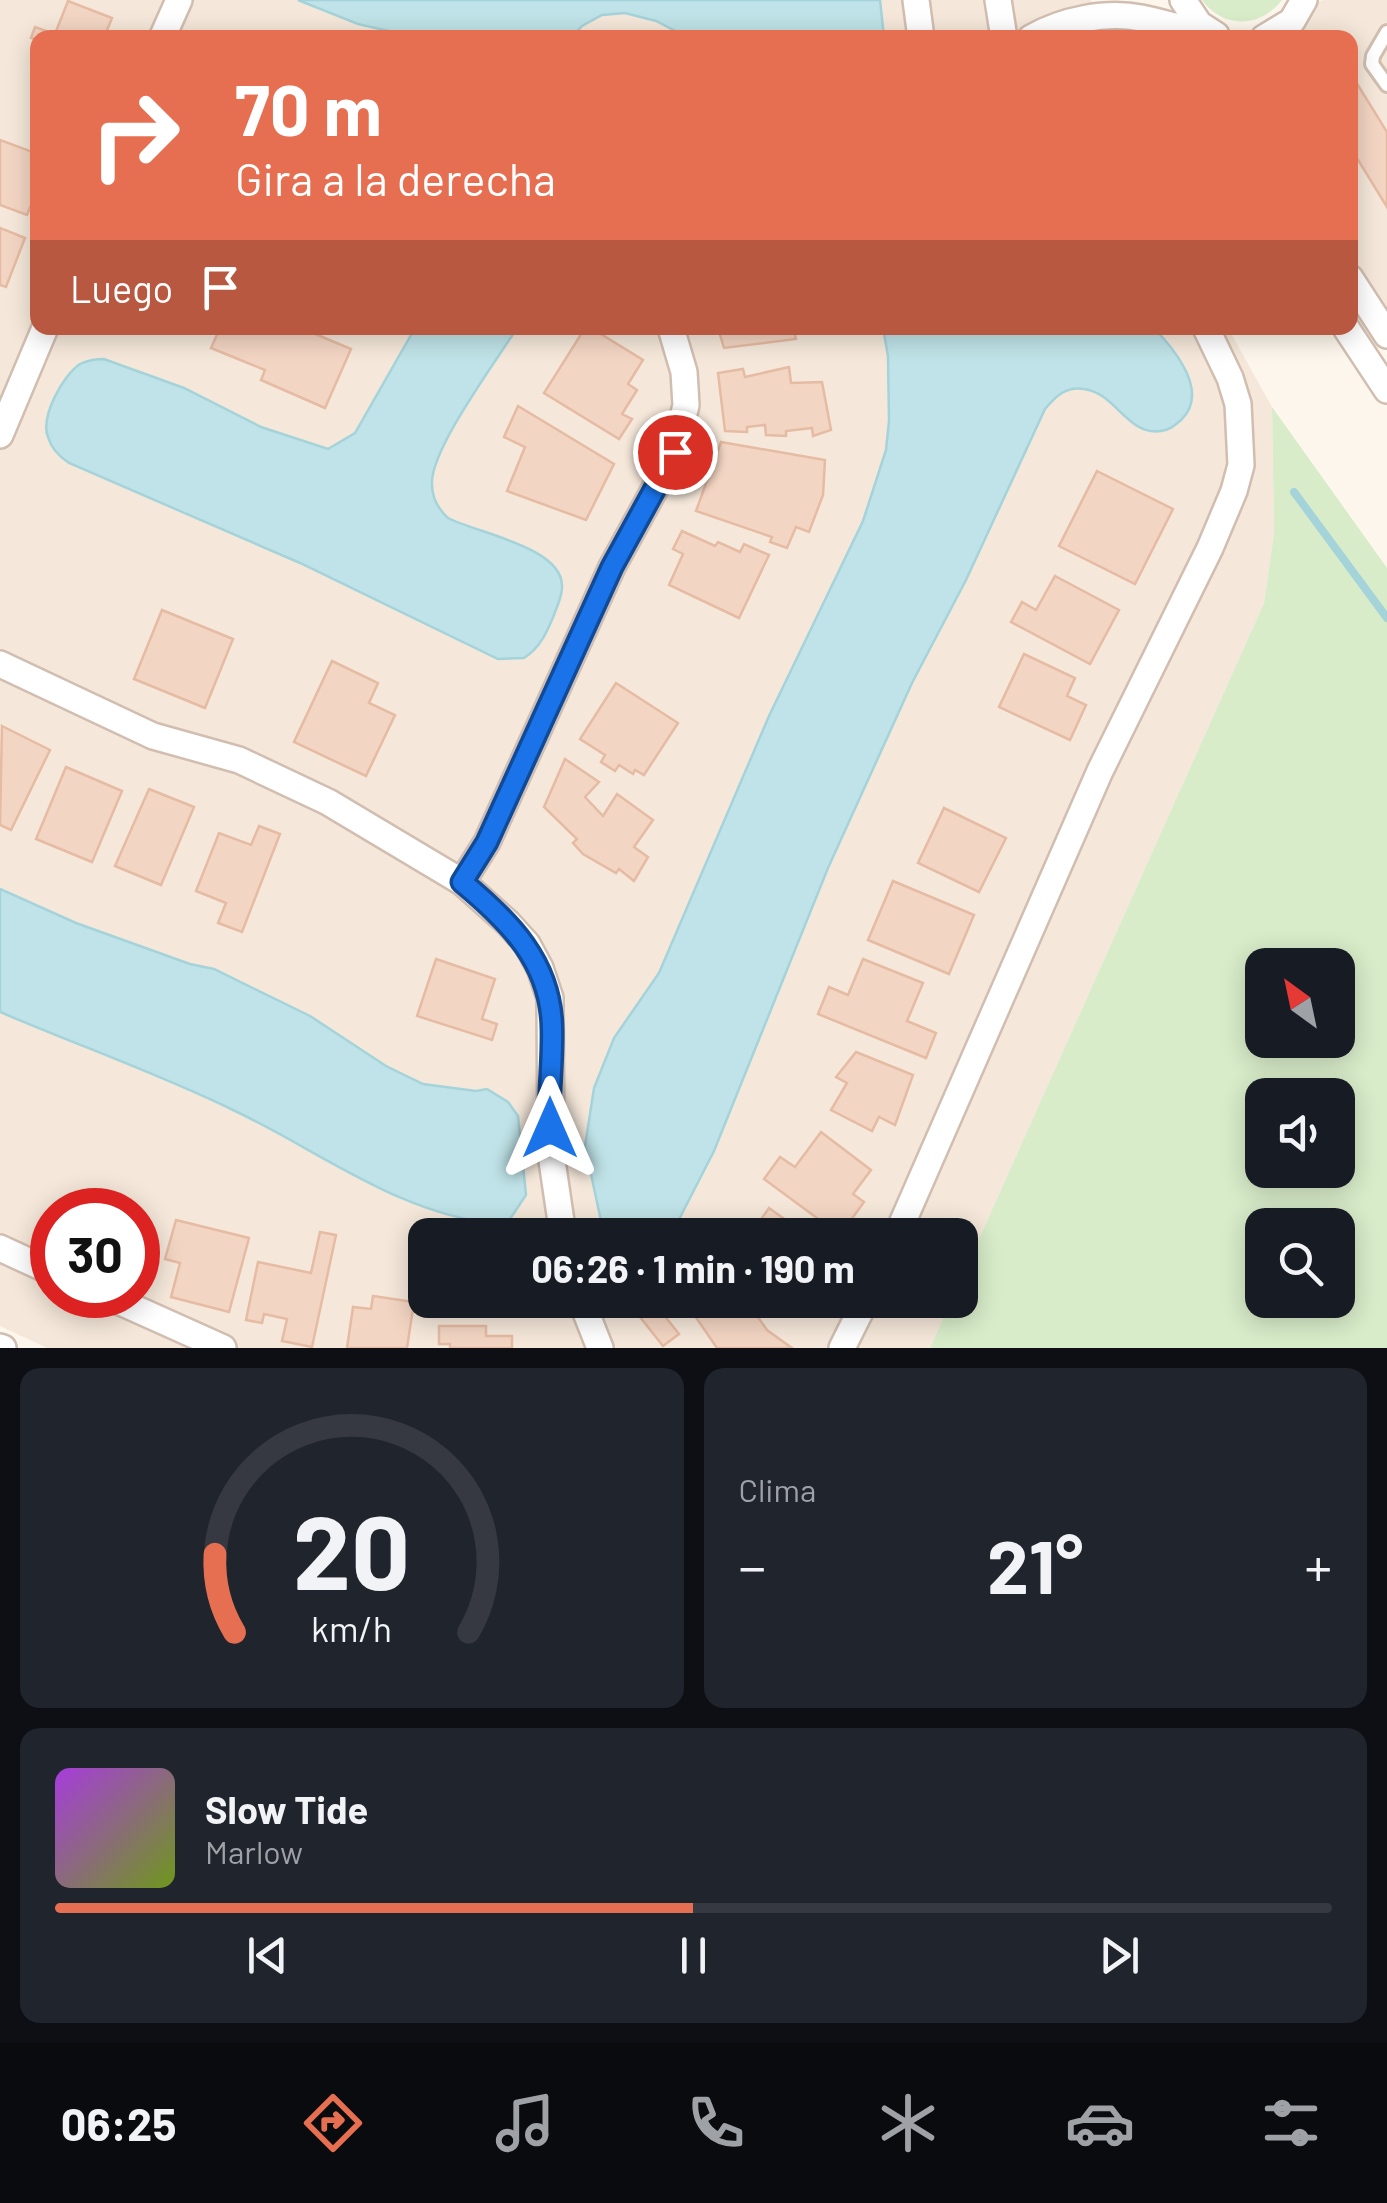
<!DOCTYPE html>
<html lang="es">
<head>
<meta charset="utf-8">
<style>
  body { margin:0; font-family:Barlow,sans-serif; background:#20242c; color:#f1f3f6; height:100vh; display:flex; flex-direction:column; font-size:38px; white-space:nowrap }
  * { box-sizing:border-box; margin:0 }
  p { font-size:32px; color:#9ea1a6 }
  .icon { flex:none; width:55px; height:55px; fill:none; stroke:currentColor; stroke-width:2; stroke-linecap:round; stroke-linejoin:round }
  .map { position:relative; height:1348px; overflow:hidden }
  .details { display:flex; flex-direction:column; gap:20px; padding:20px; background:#0d0f14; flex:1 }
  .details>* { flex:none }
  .top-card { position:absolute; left:30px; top:30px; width:1328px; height:305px; border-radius:20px; box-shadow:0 5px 25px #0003; background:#e76f51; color:#fff; overflow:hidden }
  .needle { width:65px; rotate:327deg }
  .fabs { position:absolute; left:1245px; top:948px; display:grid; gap:20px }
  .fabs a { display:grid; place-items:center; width:110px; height:110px; border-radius:20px; background:#171b24; box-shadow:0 5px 25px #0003; font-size:50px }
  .speed { position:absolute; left:30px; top:1188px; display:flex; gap:20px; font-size:50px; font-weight:700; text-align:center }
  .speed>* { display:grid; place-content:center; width:130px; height:130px; border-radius:50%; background:#171b24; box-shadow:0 5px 25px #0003; line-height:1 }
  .speed .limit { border:15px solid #d22; background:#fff; color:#111 }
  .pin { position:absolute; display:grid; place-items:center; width:85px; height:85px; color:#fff; margin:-42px; border:5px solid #fff; border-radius:50%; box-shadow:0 2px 10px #0007 }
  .me { position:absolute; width:110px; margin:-55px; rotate:0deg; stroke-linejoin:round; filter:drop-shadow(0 0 8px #0008) }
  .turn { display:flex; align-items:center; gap:35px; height:210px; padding:0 40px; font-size:45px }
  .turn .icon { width:130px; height:130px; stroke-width:2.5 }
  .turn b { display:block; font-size:70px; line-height:85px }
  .then { display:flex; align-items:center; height:95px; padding:0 40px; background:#0003; gap:20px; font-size:38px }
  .big { font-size:75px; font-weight:700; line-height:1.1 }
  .details .card { flex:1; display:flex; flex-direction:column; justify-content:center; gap:15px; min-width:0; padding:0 35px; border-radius:20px; background:#20242c }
  .details .dial { align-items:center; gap:0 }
  .dial svg { height:260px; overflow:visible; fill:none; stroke:#363941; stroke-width:7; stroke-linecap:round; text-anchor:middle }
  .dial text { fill:#f1f3f6; stroke:none }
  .song { display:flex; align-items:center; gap:30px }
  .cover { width:120px; height:120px; border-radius:15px; background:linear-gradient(135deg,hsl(280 70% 55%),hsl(80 70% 35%)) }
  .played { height:10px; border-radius:5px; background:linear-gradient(90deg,#e76f51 50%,#363941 50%) }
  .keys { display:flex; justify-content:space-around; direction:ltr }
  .heat { display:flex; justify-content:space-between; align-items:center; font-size:55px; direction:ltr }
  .details .tiles { flex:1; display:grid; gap:20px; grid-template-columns:1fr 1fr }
  .card:last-child { grid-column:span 2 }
  .trip { position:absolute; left:408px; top:1218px; width:570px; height:100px; border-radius:20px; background:#171b24; box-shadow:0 5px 25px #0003; font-weight:700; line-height:100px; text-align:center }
  .dock { display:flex; height:160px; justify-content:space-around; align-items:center; background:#090b0e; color:#9ea1a6 }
  .dock .icon { width:70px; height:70px }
  .dock .selected { color:#e76f51 }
  .dock b { font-size:45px; color:#f1f3f6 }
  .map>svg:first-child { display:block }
</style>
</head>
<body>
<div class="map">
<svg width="1387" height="1348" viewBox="0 0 1387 1348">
  <rect width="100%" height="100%" fill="#fdf6ec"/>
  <!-- residential -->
  <g fill="#f5e8da" fill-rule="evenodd">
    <path d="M0 0H1091L1096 37 38 38V328H1228L1272 407 1274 533 1264 603 960 1281V1235H425V1300H951L930 1348H47L0 1326ZM52 1210H138V1295H52Z"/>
    <path d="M1323 0H1387V335L1350 278V38H1286L1301 9Z"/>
  </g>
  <!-- green -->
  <g fill="#d8ecc9" fill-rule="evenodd">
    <path d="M1202 0H1282C1260 28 1223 29 1202 0Z"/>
    <path d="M1272 407 1387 568V1348H930L951 1300H960V1281L1264 603 1274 533ZM1262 965H1338V1040H1262ZM1262 1095H1338V1170H1262ZM1262 1225H1338V1300H1262Z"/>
  </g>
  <!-- water -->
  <g fill="#bfe3e8" stroke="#a5d3da" stroke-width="2.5">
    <path d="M298 0H880L884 37H687L656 21 625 13 602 15 582 26 572 37H415L358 24Z"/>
    <path d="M415 328H517C497 360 430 450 432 484 432 497 438 509 448 518 477 533 561 547 562 585 563 595 557 606 554 615 547 632 540 648 524 658L498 659 300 563 69 463C60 457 51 448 48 437 40 417 63 375 80 364 88 360 95 359 104 359L184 388 261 427 328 449 355 433Z"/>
    <path d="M883 328H1154C1175 350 1210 392 1181 420 1175 425 1170 430 1161 431 1127 436 1116 393 1084 389 1066 386 1056 396 1045 409L966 580 912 683 828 868 714 1151 672 1233 604 1235 585 1146 594 1088 614 1038 659 973 769 716 863 521 886 450 889 421 888 356Z"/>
    <path d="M0 889 76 923 190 964 214 969 310 1016 386 1066 423 1084 476 1091 487 1089 508 1102 518 1116 526 1195 508 1222 497 1224C398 1214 320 1151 233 1110 157 1073 77 1045 0 1012Z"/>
  </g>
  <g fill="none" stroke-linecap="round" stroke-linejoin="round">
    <!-- stream -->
    <path stroke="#a5d3da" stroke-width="8" d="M1294 492 1387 618"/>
  </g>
  <!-- building -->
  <g fill="#f3d5c3" stroke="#e6bba3" stroke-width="2.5">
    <path d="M68 1 112 18 104 38H38V40L31 38 35 27 55 34Z"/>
    <path d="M1356 82 1387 132V207L1350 147V86Z"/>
    <path d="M0 140 38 154V188L27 215 0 205Z"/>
    <path d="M0 228 25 238 6 287 0 285Z"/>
    <path d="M220 328H301L351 349 325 408 261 380 265 370 211 348Z"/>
    <path d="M585 328H591L643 360 628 384 637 390 622 414 632 419 619 439 544 393Z"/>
    <path d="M718 328H793L796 339 724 348Z"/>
    <path d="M789 367 791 383 822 382 831 430 813 436 812 428 786 431V436L766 435 765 425 747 427V432L725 431 718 373 743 369 745 377Z"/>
    <path d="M518 406 614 464 586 520 507 491 525 447 504 437Z"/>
    <path d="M721 442 825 460 823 495 809 532 796 527 787 548 770 542 772 537 696 511Z"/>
    <path d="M1097 471 1173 509 1135 584 1059 546Z"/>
    <path d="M682 531 715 546 718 542 740 552 744 544 769 555 739 618 669 585 683 554 673 549Z"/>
    <path d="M1055 576 1119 610 1090 664 1011 622 1022 602 1036 610Z"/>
    <path d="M162 610 233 639 205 708 134 679Z"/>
    <path d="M1024 654 1075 678 1067 696 1086 705 1070 740 999 707Z"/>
    <path d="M332 661 378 683 369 703 395 715 366 776 294 742Z"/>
    <path d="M616 683 678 723 644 775 635 770 633 774 619 765 615 771 601 762 605 755 580 739Z"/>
    <path d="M2 726 50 750 11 830 0 825Z"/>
    <path d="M565 759 599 782 585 797 603 816 617 794 653 820 634 847 648 857 634 881 619 869 616 873 583 854 573 843 577 839 544 807Z"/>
    <path d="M66 767 122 791 92 862 36 839Z"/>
    <path d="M149 789 194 807 161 885 115 866Z"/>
    <path d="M944 808 1006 838 979 892 918 863Z"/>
    <path d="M259 826 280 834 242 932 218 923 226 903 196 891 219 833 251 845Z"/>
    <path d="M893 881 974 915 949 974 868 940Z"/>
    <path d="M436 959 495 979 482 1019 497 1024 492 1040 417 1016Z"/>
    <path d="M863 959 923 983 907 1021 936 1033 926 1058 818 1014 829 987 848 995Z"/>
    <path d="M856 1052 913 1075 895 1125 879 1117 872 1131 831 1110 847 1083 836 1077Z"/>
    <path d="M821 1132 871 1170 853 1194 864 1202 840 1235 764 1179 780 1157 795 1167Z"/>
    <path d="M769 1208 801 1231 799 1235H750Z"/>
    <path d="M176 1220 249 1238 229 1312 171 1297 180 1263 165 1259Z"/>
    <path d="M320 1232 336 1235 312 1347 282 1341 287 1319 264 1314 262 1323 246 1320 258 1262 311 1273Z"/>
    <path d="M373 1296 414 1302 407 1348H347L353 1307 371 1309Z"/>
    <path d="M684 1300H746L767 1330 792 1348H717Z"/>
    <path d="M656 1305 679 1334 663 1346 640 1317Z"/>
    <path d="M439 1326H486V1336H512V1348H450V1344H439Z"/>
  </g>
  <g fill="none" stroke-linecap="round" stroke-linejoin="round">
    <defs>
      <path id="service" d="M1387 32 1373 56 1372 64 1387 85"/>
      <g id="minor">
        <path d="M916 0 921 38"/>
        <path d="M998 0 1004 38"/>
        <path d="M1183 0 1199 24 1216 35"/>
        <path d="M162 38 179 0"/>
        <path d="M1031 38C1062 20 1106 11 1141 18 1166 23 1187 31 1212 34"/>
        <path d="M1264 38 1292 21 1304 0"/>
        <path d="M1350 278 1387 335"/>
        <path d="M1346 328 1387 390"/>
        <path d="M0 435 45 328"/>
        <path d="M0 664 153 736 239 760 328 802 462 882 508 923 527 944 540 968 550 998 551 1154 563 1235"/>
        <path d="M462 882 487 842 612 567 675 452 686 405 684 372 671 328"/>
        <path d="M897 1235 1100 771 1210 548 1234 491 1241 465 1238 404 1230 378 1206 328"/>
        <path d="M0 1248 52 1272"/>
        <path d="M105 1295 223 1348"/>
        <path d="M581 1300 600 1348"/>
        <path d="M0 1347 3 1348"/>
        <path d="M842 1348 866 1300"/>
      </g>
    </defs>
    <!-- service casing -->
    <use href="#service" stroke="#d1beb0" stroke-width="18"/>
    <!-- minor casing -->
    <use href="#minor" stroke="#d1beb0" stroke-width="30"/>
    <!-- service -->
    <use href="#service" stroke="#fff" stroke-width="12"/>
    <!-- minor -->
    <use href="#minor" stroke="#fff" stroke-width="25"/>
  </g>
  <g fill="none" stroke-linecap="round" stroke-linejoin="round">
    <defs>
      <path id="route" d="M550 1128C548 1095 553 1061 552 1028 551 962 509 921 462 882L487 842 612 567 675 452"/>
    </defs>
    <!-- route casing -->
    <use href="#route" stroke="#114b97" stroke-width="25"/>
    <!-- route -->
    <use href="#route" stroke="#1a73e8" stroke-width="18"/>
  </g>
</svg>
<div class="fabs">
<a><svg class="needle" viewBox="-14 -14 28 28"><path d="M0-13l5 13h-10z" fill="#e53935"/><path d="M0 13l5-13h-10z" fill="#9ea1a6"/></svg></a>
<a><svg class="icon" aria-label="sound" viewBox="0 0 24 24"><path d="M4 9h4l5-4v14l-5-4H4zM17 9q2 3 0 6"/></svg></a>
<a><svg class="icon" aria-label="search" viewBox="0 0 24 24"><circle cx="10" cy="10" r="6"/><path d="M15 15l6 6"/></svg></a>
</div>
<div class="speed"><div class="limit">30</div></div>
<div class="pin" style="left:675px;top:452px;background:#d93025"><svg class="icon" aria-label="arrive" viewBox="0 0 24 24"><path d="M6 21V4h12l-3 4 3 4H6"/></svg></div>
<svg class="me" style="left:550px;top:1128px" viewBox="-20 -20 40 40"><path d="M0-17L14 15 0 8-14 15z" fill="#1a73e8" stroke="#fff" stroke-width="4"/></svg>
<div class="trip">06:26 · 1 min · 190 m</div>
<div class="top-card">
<div class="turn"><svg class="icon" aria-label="right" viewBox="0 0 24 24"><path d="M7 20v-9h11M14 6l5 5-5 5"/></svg><div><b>70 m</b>Gira a la derecha</div></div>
<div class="then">Luego<svg class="icon" aria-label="arrive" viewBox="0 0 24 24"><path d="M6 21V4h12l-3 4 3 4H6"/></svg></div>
</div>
</div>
<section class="details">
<div class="tiles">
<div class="card dial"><svg viewBox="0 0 100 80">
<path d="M14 69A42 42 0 1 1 86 69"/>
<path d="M14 69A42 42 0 0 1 8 45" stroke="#e76f51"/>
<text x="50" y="56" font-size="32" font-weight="700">20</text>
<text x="50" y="72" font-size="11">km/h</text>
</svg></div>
<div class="card"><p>Clima</p>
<div class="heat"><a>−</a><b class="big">21°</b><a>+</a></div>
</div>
<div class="card">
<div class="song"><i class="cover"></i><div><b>Slow Tide</b><p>Marlow</p></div></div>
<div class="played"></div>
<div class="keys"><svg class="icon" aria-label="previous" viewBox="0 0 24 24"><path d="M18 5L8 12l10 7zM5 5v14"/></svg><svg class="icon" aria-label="pause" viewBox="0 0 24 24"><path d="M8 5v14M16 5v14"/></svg><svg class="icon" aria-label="next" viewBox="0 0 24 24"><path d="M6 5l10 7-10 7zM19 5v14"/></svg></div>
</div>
</div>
</section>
<nav class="dock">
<b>06:25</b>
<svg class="icon selected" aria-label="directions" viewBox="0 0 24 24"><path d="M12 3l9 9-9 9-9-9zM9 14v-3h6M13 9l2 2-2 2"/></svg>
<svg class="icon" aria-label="music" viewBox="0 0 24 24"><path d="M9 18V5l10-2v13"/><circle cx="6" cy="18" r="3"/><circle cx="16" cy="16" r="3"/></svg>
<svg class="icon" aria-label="phone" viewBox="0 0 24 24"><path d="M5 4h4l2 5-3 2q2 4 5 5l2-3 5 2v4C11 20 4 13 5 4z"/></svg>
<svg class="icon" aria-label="climate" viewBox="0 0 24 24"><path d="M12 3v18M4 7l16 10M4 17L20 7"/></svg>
<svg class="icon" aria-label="car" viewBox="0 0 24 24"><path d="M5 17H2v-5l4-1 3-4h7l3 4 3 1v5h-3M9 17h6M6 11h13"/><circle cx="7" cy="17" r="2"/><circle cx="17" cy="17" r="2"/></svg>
<svg class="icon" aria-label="filters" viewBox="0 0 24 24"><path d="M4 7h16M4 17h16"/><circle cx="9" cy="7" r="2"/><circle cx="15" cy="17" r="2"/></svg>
</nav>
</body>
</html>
